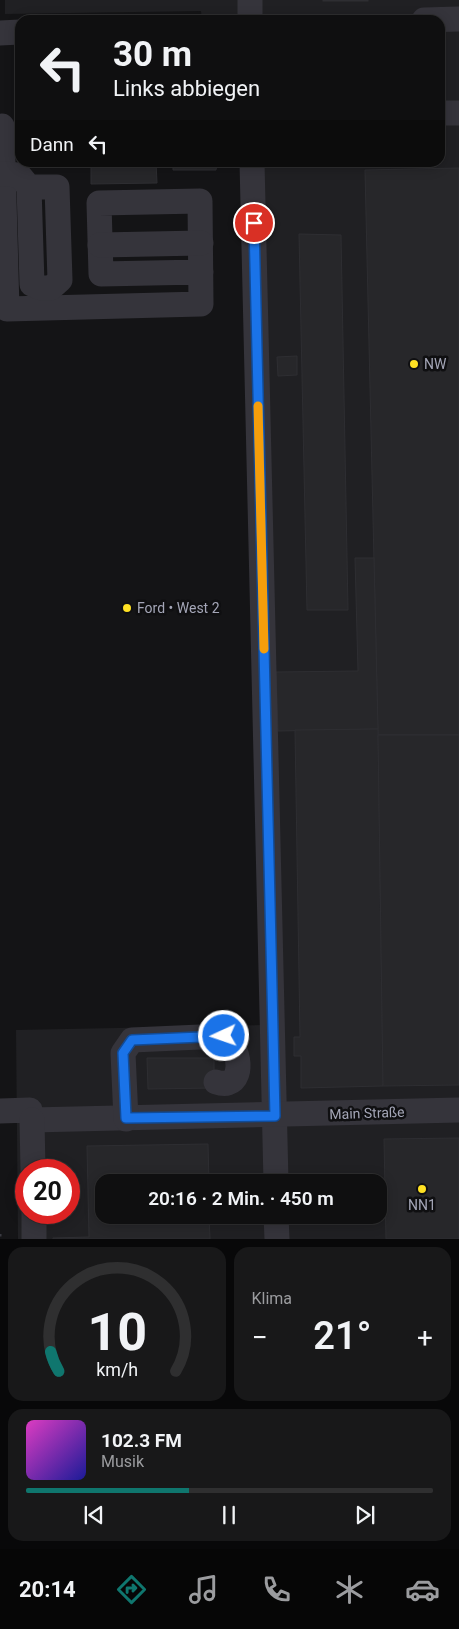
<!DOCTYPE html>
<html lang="de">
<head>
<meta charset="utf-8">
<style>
  body { margin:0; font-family:Roboto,sans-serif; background:#181819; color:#f1f3f6; height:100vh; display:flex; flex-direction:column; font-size:19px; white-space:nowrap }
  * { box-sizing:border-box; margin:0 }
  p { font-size:16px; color:#9b9c9f }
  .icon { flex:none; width:28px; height:28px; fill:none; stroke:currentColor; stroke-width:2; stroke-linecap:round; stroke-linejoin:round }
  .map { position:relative; height:1239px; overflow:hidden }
  .drawer { display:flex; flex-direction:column; gap:8px; padding:8px; background:#080809; flex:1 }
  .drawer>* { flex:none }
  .hud { position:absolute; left:15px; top:15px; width:430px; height:152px; border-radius:15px; box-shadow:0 2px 12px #0003,0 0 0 1px #2f2f30; background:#0f0f10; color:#f1f3f6; overflow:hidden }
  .speed { position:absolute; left:15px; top:1159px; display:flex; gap:10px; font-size:25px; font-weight:700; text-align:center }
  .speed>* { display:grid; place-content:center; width:65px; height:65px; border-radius:50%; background:#0f0f10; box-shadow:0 2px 12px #0003,0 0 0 1px #2f2f30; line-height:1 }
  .speed .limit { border:8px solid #d22; background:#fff; color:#111 }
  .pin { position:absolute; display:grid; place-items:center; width:42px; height:42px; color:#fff; margin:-21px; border:2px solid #fff; border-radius:50%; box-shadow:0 1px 5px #0007 }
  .me { position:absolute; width:55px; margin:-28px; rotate:267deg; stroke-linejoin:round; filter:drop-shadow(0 0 4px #0008) }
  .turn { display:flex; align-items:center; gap:18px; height:105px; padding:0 15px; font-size:22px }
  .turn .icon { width:65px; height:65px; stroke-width:2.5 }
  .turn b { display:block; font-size:35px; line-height:42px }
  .then { display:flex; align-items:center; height:48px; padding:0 15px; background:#0003; gap:10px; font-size:19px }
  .big { font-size:38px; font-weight:600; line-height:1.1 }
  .drawer .tile { flex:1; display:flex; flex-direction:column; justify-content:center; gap:8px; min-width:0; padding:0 18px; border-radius:15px; background:#181819 }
  .drawer .dial { align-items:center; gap:0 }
  .dial svg { height:130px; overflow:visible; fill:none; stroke:#2f2f30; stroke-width:7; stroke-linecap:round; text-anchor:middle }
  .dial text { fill:#f1f3f6; stroke:none }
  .song { display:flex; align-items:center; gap:15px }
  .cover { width:60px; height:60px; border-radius:8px; background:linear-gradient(135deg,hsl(310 70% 55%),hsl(240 70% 35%)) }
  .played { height:5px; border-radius:2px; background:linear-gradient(90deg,#0f766e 40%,#2f2f30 40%) }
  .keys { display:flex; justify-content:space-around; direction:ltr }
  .heat { display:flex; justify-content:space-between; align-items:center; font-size:28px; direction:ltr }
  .drawer .tiles { flex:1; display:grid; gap:8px; grid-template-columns:1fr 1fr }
  .tile:last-child { grid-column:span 2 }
  .trip { position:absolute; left:95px; top:1174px; width:292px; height:50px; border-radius:15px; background:#0f0f10; box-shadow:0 2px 12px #0003,0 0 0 1px #2f2f30; font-weight:600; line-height:50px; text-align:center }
  .tabs { display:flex; height:80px; justify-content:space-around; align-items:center; background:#060606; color:#9b9c9f }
  .tabs .icon { width:35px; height:35px }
  .tabs .selected { color:#0f766e }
  .tabs b { font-size:22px; color:#f1f3f6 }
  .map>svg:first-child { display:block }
</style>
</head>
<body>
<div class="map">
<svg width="459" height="1239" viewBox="0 0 459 1239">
  <rect width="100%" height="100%" fill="#141416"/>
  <!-- built -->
  <path fill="#202023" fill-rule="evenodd" d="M5 0H459V1239H18L16 1030 263 1025 248 163 440 162V20H202L201 11 5 14ZM26 1170H69V1212H26ZM104 1182H379V1215H104Z"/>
  <!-- building -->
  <g fill="#27272a" stroke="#2e2e32">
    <rect x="323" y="0" width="45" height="1"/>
    <path d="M91 162H156L157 183 91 184Z"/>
    <path d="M173 162 217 164 216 170H173Z"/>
    <path d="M459 168V735H378L365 170Z"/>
    <path d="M299 234 341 235 348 610H307Z"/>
    <path d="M297 356V375L278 376 277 357Z"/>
    <path d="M355 558H374L378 729 278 731 276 672 358 671Z"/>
    <path d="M378 729 383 1086 301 1088V1056H294V1037H300L295 730Z"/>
    <path d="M378 735H459V1085L383 1086Z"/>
    <path d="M147 1058H214V1088L148 1089Z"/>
    <path d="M459 1138V1239H386L384 1139Z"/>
    <path d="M208 1144 209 1182H104V1215H209L210 1239H53V1238L89 1237 87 1146Z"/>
  </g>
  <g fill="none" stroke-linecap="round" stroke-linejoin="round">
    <!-- path -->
    <path stroke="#3a3b42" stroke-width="3" stroke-dasharray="2.5 4" stroke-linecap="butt" d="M0 1234V1239"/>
    <!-- minor -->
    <g stroke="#35343b" stroke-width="25">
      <path d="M250 0V20"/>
      <path d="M424 20 459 19"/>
      <path d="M0 33 20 32"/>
      <path d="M440 113H459"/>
      <path d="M2 126 7 309 201 304 200 201 99 203 101 274 201 272"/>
      <path d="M252 162 276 1182"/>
      <path d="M3 174 19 175 29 187 32 284 41 288H51L60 280 57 187H29"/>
      <path d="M100 245 201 243"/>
      <path d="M0 1111 30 1110 32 1120 459 1110"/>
      <path d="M126 1119 123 1053 132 1040 223 1036C237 1042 246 1077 228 1083 225 1084 219 1083 216 1082"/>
      <path d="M32 1120 33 1170"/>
      <path d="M34 1212V1239"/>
      <path d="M276 1215 277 1239"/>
    </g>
  </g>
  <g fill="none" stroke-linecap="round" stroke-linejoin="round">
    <defs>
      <path id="route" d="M224 1036 132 1040 123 1053 126 1118 275 1116 254 223"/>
    </defs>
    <!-- route casing -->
    <use href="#route" stroke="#114b97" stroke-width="12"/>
    <!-- route -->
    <use href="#route" stroke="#1a73e8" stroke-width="9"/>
    <!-- slow -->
    <path stroke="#f59e0b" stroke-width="9" d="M258 406 264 649"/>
  </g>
  <!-- markers -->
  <g fill="#ffe123" stroke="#0f0f11" stroke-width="2">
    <circle cx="414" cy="364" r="5"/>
    <circle cx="127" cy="608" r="5"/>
    <circle cx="422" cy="1189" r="5"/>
  </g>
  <g text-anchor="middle" stroke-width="5" stroke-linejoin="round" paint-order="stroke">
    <!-- poi labels -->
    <g font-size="14" fill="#a4a6b7" stroke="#0f0f11" text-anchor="start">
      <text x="424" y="369">NW</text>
      <text x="137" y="613">Ford • West 2</text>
      <text x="422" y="1210" text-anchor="middle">NN1</text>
    </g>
    <!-- street labels -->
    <g font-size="14" fill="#a4a6b7" stroke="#0f0f11">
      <text transform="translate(367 1113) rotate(-2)" y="5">Main Straße</text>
    </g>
  </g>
</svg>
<div class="speed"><div class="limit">20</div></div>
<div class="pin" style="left:254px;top:223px;background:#d93025"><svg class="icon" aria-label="arrive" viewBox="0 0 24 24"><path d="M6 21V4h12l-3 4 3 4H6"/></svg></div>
<svg class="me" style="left:224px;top:1036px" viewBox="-20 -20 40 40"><circle r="17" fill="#1a73e8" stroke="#fff" stroke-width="3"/><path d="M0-11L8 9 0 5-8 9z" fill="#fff"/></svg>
<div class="trip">20:16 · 2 Min. · 450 m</div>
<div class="hud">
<div class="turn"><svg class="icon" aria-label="left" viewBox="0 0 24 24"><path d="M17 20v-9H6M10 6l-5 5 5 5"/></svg><div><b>30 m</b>Links abbiegen</div></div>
<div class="then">Dann<svg class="icon" aria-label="left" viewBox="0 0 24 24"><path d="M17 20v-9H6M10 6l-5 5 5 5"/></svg></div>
</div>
</div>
<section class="drawer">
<div class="tiles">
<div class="tile dial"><svg viewBox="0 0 100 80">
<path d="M14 69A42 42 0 1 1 86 69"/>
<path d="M14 69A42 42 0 0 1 9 57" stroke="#0f766e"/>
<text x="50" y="56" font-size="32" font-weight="700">10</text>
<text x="50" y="72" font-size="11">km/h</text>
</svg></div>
<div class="tile"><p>Klima</p>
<div class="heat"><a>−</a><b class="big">21°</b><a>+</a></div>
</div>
<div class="tile">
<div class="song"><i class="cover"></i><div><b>102.3 FM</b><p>Musik</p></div></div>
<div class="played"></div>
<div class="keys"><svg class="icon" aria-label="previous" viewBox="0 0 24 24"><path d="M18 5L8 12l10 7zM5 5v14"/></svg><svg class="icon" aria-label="pause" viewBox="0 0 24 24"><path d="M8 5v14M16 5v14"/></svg><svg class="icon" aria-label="next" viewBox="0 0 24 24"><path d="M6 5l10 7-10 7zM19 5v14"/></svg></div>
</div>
</div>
</section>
<nav class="tabs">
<b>20:14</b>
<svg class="icon selected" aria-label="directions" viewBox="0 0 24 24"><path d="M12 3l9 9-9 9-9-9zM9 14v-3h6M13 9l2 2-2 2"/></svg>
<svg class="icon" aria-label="music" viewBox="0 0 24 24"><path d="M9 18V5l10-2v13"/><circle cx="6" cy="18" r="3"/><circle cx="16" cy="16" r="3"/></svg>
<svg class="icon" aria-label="phone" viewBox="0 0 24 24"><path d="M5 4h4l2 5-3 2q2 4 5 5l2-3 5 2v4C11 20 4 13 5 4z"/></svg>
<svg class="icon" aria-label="climate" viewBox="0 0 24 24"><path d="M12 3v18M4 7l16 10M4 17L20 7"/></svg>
<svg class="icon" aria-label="car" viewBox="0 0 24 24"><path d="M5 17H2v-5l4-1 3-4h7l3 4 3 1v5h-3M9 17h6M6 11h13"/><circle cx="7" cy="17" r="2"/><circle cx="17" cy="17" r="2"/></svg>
</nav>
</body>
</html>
